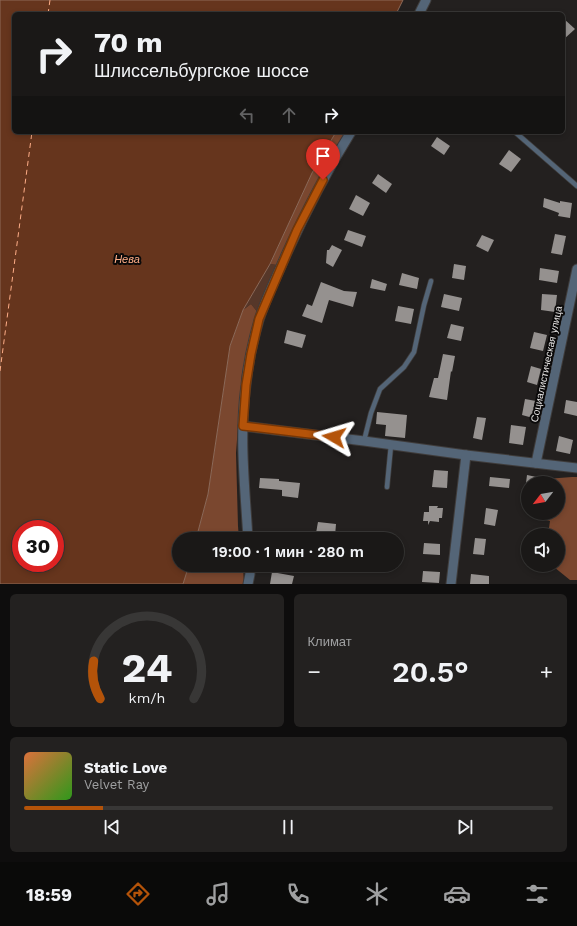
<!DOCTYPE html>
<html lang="ru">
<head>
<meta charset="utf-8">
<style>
  body { margin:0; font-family:"Work Sans",sans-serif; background:#232120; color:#f1f3f6; height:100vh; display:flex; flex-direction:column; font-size:15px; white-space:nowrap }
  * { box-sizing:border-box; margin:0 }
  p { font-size:13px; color:#9fa0a1 }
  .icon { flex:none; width:22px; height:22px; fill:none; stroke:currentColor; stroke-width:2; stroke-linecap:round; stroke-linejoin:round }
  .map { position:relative; height:584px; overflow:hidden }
  .panel { display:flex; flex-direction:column; gap:10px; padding:10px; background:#0e0d0d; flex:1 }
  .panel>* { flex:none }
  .guide { position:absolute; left:12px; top:12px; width:553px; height:122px; border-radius:6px; box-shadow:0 2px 6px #0003,0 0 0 1px #383736; background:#1a1817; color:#f1f3f6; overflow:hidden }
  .needle { width:26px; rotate:239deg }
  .fabs { position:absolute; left:521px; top:476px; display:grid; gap:8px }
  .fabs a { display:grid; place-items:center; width:44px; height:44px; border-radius:50%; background:#1a1817; box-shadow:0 2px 6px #0003,0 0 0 1px #383736; font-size:20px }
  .speed { position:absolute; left:12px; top:520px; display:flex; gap:8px; font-size:20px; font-weight:700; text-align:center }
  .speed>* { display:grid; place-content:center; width:52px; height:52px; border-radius:50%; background:#1a1817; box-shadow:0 2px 6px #0003,0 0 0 1px #383736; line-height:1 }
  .speed .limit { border:6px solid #d22; background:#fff; color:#111 }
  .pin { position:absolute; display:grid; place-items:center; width:34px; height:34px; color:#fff; margin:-41px -17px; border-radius:50% 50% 50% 0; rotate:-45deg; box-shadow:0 0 4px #0007 }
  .pin .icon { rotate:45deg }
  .me { position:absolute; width:44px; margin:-22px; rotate:277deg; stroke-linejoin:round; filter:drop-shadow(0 0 3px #0008) }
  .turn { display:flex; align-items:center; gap:14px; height:84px; padding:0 16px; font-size:18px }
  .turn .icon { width:52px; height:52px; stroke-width:2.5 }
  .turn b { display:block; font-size:28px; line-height:34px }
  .lanes { display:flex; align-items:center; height:38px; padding:0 16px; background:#0003; justify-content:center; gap:20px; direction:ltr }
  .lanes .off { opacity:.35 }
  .big { font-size:30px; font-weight:600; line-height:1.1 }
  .panel .tile { flex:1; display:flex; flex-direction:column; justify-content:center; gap:6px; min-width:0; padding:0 14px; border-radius:6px; background:#232120 }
  .panel .dial { align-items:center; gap:0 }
  .dial svg { height:104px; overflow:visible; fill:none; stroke:#383736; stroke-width:7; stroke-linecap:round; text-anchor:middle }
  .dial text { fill:#f1f3f6; stroke:none }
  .song { display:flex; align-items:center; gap:12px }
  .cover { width:48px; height:48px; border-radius:6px; background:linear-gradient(135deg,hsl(20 70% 55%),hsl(110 70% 35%)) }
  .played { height:4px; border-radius:2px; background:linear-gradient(90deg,#b45309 15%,#383736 15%) }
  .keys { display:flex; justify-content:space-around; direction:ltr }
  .heat { display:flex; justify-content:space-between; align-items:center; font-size:22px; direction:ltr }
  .panel .tiles { flex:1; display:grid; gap:10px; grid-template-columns:1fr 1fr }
  .tile:last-child { grid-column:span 2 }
  .trip { position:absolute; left:172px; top:532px; width:232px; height:40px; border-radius:20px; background:#1a1817; box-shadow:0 2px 6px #0003,0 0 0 1px #383736; font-weight:600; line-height:40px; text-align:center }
  .tabs { display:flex; height:64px; justify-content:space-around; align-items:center; background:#0a0a09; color:#9fa0a1 }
  .tabs .icon { width:28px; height:28px }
  .tabs .on { color:#b45309 }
  .tabs b { font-size:18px; color:#f1f3f6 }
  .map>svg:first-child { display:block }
</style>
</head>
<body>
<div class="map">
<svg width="577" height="584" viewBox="0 0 577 584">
  <rect width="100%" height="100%" fill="#23201f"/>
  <!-- green -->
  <path fill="#563729" d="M270 264 277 265 264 305 259 314 251 304 243 310Z"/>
  <!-- forest -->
  <g fill="#7a472f">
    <path d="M336 132H349L283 254 277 265 270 264 312 173Z"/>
    <path d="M251 304 259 314 242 373 236 453 238 526 239 539H196L208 494 230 346 243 310Z"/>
    <path d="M572 477H577V580H570L554 567 553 565H558V535H548L550 521 538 518 539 513H558V483H545L546 479Z"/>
    <path d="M189 565H243L244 584H183Z"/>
  </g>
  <!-- water -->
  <path fill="#66351d" stroke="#8d6a59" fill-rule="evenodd" d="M0 0H403L396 14H14V132H336L312 173 270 264 243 310 230 346 208 494 196 539H179V565H189L183 584H0ZM21 529H55V563H21Z"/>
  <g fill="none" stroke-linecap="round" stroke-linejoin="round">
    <!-- ferry -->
    <g stroke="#fead87" stroke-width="1" stroke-dasharray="5 4" stroke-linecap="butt">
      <path d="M48 14 50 0"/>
      <path d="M0 371 32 132"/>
    </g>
  </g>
  <!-- building -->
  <g fill="#95918f">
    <path d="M563 18 575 29 563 40Z"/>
    <path d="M437 137 450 146 444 155 431 146Z"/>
    <path d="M509 150 521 159 511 172 499 164Z"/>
    <path d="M378 174 392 184 386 193 372 183Z"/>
    <path d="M356 195 370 203 363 216 349 209Z"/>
    <path d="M544 198 560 203V201L572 203 570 218 558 216 559 213 543 207Z"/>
    <path d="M348 230 366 236 362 247 344 240Z"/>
    <path d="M555 234 566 236 562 255 551 253Z"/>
    <path d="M482 235 494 240 488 252 476 246Z"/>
    <path d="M332 245 342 250 333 267 326 263 327 250H329Z"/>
    <path d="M454 264 466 266 464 280 452 278Z"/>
    <path d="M540 268 559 271 557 283 539 280Z"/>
    <path d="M402 273 419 278 417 289 399 285Z"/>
    <path d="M372 279 387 284 385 291 370 288Z"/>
    <path d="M321 282 344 291 357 292 353 307 329 300 322 323 302 316 307 304 312 306Z"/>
    <path d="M444 294 462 298 459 311 441 307Z"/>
    <path d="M542 294 557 295 555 312 541 310Z"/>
    <path d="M398 306 414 309 411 324 395 321Z"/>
    <path d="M451 324 464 327 461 341 447 338Z"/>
    <path d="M287 330 306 335 302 348 284 343Z"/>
    <path d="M534 332 547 335 543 351 530 348Z"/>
    <path d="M443 354 455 356 452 372 451 371 447 400 429 397 434 378H438Z"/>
    <path d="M531 366 541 369 537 385 527 382Z"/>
    <path d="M525 399 536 401 533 418 522 415Z"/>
    <path d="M566 400 577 402V416L564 413Z"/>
    <path d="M377 412 407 415 405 438 385 436 386 425 376 424Z"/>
    <path d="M477 417 486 418 482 440 473 438Z"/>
    <path d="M511 425 526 427 523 445 509 443Z"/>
    <path d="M559 436 573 440 570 454 556 451Z"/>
    <path d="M434 470 448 471 447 488 432 487Z"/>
    <path d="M527 475 551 480V483H526Z"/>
    <path d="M490 477 510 479 509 488 489 486Z"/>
    <path d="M260 478 279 479V481L300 483 298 498 282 496V490L259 488Z"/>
    <path d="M429 506H438L437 508H443L442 518H439V522L430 521 428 525V521H423L424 512H429Z"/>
    <path d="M486 508 498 510 495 526 484 524Z"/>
    <path d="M318 522 336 524 335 536 316 533Z"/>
    <path d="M475 538 486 539 484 555 473 554Z"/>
    <path d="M424 543 440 544V555L423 554Z"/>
    <path d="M423 571 440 572 439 583 422 582Z"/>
    <path d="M272 572 294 576 292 584H270Z"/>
    <path d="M471 574 489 576V584H470Z"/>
  </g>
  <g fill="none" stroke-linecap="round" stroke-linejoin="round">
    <defs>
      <g id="service">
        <path d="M515 132 577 186"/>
        <path d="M364 441 371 413 380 389 404 367 414 352 424 305 431 281"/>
        <path d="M387 487 391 445"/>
      </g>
      <g id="minor">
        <path d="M419 14 426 0"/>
        <path d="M243 426 364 441 466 455 577 468"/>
        <path d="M536 463 577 269"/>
        <path d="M248 539C245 488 239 436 246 385 248 363 253 341 259 320 266 298 277 276 286 255 305 213 326 172 351 132"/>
        <path d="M248 584 250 574 249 565"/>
        <path d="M451 584 466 455"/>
      </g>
    </defs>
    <!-- service casing -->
    <use href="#service" stroke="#3f3c3b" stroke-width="6"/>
    <!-- minor casing -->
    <use href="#minor" stroke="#3f3c3b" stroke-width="11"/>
    <!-- service -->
    <use href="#service" stroke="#546577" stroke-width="4.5"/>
    <!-- minor -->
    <use href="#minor" stroke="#546577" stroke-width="9"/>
  </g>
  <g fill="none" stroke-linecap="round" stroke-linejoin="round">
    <defs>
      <path id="route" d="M323 180 297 230 259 319 251 354 246 385 243 426 334 437"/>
    </defs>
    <!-- route casing -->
    <use href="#route" stroke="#753606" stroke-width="10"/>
    <!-- route -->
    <use href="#route" stroke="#b45309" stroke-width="7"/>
  </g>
  <g text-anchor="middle" stroke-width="4" stroke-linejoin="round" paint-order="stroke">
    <!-- street labels -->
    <g font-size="10" fill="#e8e6e5" stroke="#0b0a0a">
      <text transform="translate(546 364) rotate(-78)" y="4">Социалистическая улица</text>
    </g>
    <!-- water labels -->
    <g font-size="11" font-style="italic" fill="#fead87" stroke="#0b0a0a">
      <text x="127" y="263">Нева</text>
    </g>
  </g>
</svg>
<div class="fabs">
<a><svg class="needle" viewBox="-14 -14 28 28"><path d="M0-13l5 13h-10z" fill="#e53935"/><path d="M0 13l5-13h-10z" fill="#9fa0a1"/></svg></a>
<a><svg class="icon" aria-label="sound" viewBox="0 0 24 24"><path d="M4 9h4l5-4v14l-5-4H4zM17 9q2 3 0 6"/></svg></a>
</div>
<div class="speed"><div class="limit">30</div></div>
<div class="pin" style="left:323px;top:180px;background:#d93025"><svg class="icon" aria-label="arrive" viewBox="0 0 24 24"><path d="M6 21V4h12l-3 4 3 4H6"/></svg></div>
<svg class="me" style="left:334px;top:437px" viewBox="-20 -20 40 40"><path d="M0-17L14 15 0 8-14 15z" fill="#b45309" stroke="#fff" stroke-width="4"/></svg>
<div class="trip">19:00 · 1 мин · 280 m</div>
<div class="guide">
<div class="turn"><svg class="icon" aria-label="right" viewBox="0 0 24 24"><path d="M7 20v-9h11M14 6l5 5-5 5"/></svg><div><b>70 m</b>Шлиссельбургское шоссе</div></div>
<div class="lanes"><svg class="icon off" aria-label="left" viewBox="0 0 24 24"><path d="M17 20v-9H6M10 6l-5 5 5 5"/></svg><svg class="icon off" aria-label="ahead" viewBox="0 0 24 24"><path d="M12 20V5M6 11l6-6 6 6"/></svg><svg class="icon" aria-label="right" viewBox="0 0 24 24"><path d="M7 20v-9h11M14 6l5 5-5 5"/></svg></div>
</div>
</div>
<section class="panel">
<div class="tiles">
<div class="tile dial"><svg viewBox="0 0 100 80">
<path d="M14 69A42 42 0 1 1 86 69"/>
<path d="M14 69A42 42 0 0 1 9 40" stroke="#b45309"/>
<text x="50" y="56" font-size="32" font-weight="700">24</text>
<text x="50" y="72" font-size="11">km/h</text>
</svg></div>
<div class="tile"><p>Климат</p>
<div class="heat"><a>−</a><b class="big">20.5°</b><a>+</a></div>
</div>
<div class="tile">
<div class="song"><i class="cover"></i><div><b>Static Love</b><p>Velvet Ray</p></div></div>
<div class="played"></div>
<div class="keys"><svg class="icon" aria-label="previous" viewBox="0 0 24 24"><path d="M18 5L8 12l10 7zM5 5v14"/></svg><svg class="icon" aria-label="pause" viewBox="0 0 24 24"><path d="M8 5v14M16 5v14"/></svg><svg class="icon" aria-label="next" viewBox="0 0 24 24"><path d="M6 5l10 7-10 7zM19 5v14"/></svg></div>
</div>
</div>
</section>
<nav class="tabs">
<b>18:59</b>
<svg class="icon on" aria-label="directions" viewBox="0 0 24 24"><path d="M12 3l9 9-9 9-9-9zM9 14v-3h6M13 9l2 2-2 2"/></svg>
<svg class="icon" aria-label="music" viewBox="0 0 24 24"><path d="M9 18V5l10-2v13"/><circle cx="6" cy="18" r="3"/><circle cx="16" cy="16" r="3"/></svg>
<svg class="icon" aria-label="phone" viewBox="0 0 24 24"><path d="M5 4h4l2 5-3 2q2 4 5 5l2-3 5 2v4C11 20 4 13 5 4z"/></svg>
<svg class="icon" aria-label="climate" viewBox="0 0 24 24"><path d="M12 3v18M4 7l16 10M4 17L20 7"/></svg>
<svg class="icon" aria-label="car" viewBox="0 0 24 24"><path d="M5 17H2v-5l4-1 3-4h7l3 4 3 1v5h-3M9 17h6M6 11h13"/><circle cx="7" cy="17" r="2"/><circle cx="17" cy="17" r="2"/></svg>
<svg class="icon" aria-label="filters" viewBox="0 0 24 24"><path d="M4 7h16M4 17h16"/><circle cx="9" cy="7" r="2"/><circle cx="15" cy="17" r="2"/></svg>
</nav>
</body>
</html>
